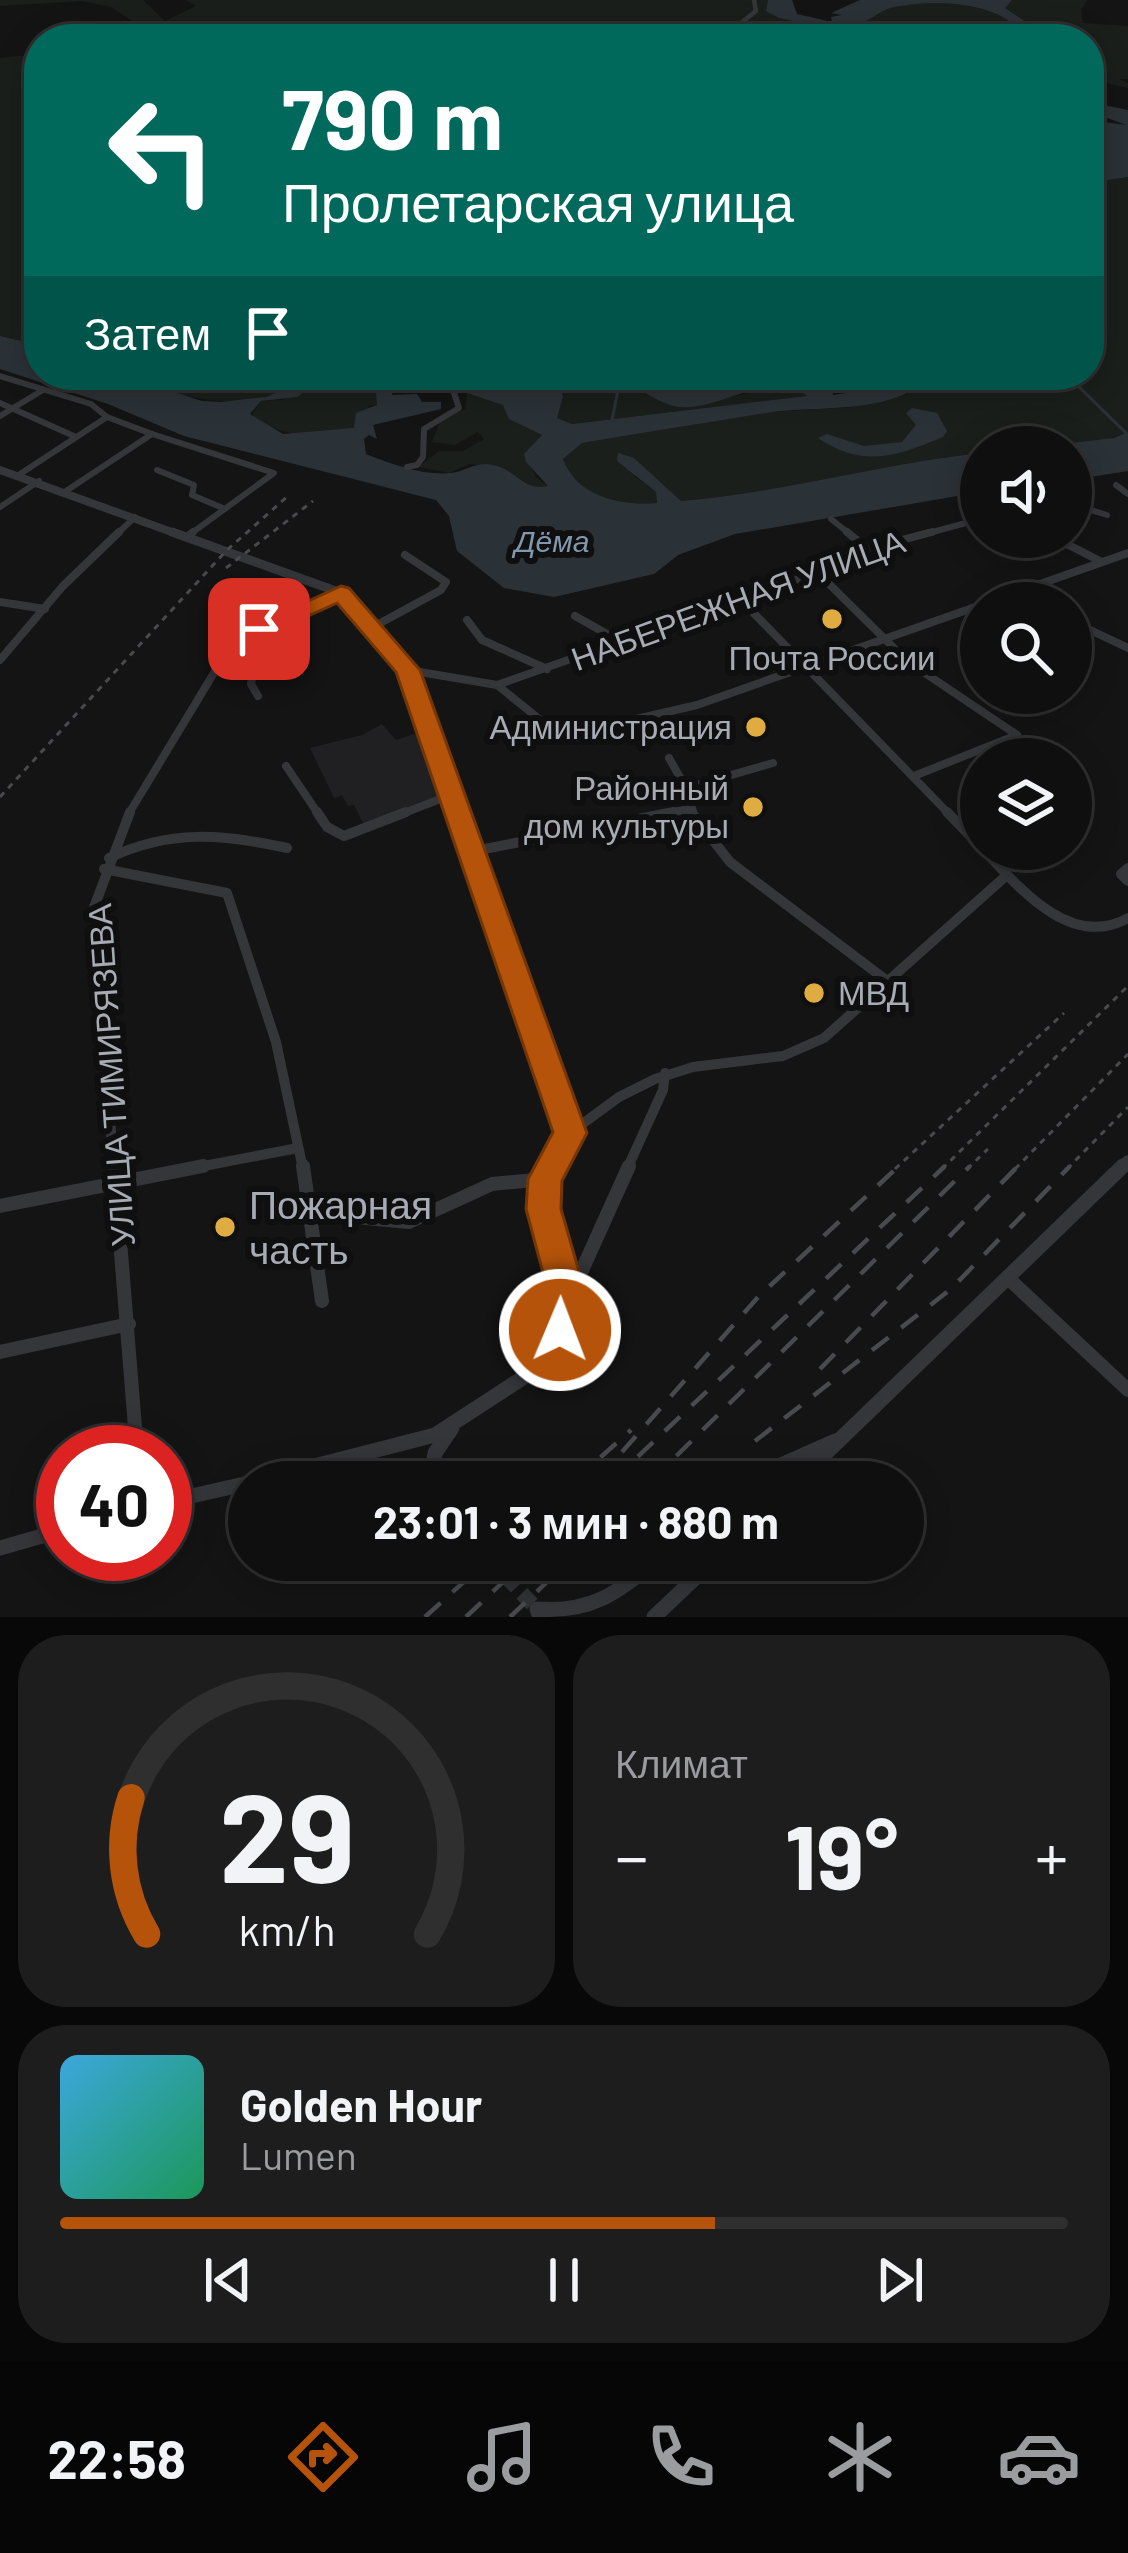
<!DOCTYPE html>
<html lang="ru">
<head>
<meta charset="utf-8">
<style>
  body { margin:0; font-family:Barlow,sans-serif; background:#1d1d1e; color:#f1f3f6; height:100vh; display:flex; flex-direction:column; font-size:45px; white-space:nowrap }
  * { box-sizing:border-box; margin:0 }
  p { font-size:39px; color:#9b9c9f }
  .icon { flex:none; width:66px; height:66px; fill:none; stroke:currentColor; stroke-width:2; stroke-linecap:round; stroke-linejoin:round }
  .map { position:relative; height:1617px; overflow:hidden }
  .drawer { display:flex; flex-direction:column; gap:18px; padding:18px; background:#080809; flex:1 }
  .drawer>* { flex:none }
  .guide { position:absolute; left:24px; top:24px; width:1080px; height:366px; border-radius:48px; box-shadow:0 6px 30px #0003,0 0 0 3px #2f2f30; background:#00695c; color:#fff; overflow:hidden }
  .fabs { position:absolute; left:960px; top:426px; display:grid; gap:24px }
  .fabs a { display:grid; place-items:center; width:132px; height:132px; border-radius:50%; background:#0f0f10; box-shadow:0 6px 30px #0003,0 0 0 3px #2f2f30; font-size:60px }
  .speed { position:absolute; left:36px; top:1425px; display:flex; gap:24px; font-size:60px; font-weight:700; text-align:center }
  .speed>* { display:grid; place-content:center; width:156px; height:156px; border-radius:50%; background:#0f0f10; box-shadow:0 6px 30px #0003,0 0 0 3px #2f2f30; line-height:1 }
  .speed .limit { border:18px solid #d22; background:#fff; color:#111 }
  .pin { position:absolute; display:grid; place-items:center; width:102px; height:102px; color:#fff; margin:-51px; border-radius:24px; box-shadow:0 6px 18px #0006 }
  .me { position:absolute; width:132px; margin:-66px; rotate:1deg; stroke-linejoin:round; filter:drop-shadow(0 0 9px #0008) }
  .turn { display:flex; align-items:center; gap:42px; height:252px; padding:0 60px; font-size:54px }
  .turn .icon { width:156px; height:156px; stroke-width:2.5 }
  .turn b { display:block; font-size:84px; line-height:102px }
  .then { display:flex; align-items:center; height:114px; padding:0 60px; background:#0003; gap:24px; font-size:45px }
  .big { font-size:90px; font-weight:700; line-height:1.1 }
  .drawer .widget { flex:1; display:flex; flex-direction:column; justify-content:center; gap:18px; min-width:0; padding:0 42px; border-radius:48px; background:#1d1d1e }
  .drawer .dial { align-items:center; gap:0 }
  .dial svg { height:312px; overflow:visible; fill:none; stroke:#2f2f30; stroke-width:7; stroke-linecap:round; text-anchor:middle }
  .dial text { fill:#f1f3f6; stroke:none }
  .song { display:flex; align-items:center; gap:36px }
  .cover { width:144px; height:144px; border-radius:18px; background:linear-gradient(135deg,hsl(200 70% 55%),hsl(150 70% 35%)) }
  .played { height:12px; border-radius:6px; background:linear-gradient(90deg,#b45309 65%,#2f2f30 65%) }
  .keys { display:flex; justify-content:space-around; direction:ltr }
  .heat { display:flex; justify-content:space-between; align-items:center; font-size:66px; direction:ltr }
  .drawer .tiles { flex:1; display:grid; gap:18px; grid-template-columns:1fr 1fr }
  .widget:last-child { grid-column:span 2 }
  .trip { position:absolute; left:228px; top:1461px; width:696px; height:120px; border-radius:60px; background:#0f0f10; box-shadow:0 6px 30px #0003,0 0 0 3px #2f2f30; font-weight:700; line-height:120px; text-align:center }
  .tab-bar { display:flex; height:192px; justify-content:space-around; align-items:center; background:#060606; color:#9b9c9f }
  .tab-bar .icon { width:84px; height:84px }
  .tab-bar .active { color:#b45309 }
  .tab-bar b { font-size:54px; color:#f1f3f6 }
  .map>svg:first-child { display:block }
</style>
</head>
<body>
<div class="map">
<svg width="1128" height="1617" viewBox="0 0 1128 1617">
  <rect width="100%" height="100%" fill="#141415"/>
  <!-- built -->
  <path fill="#202022" d="M382 724 396 740 423 731 445 794 366 828 354 805 348 806 342 795 334 798 310 748 362 735Z"/>
  <!-- green -->
  <g fill="#1a1f1b">
    <path d="M0 0H143L165 21 196 6 186 0H768L766 11 849 36 113 39 135 23 111 7 82 1 0 6Z"/>
    <path d="M1012 0H1087L1081 10 1083 23 1128 26V79H1119L1128 83V88L1089 79V39H883L853 25C870 22 874 14 888 8 924 0 983 0 1013 24L1011 31 963 36 1032 32 1035 28 1004 7Z"/>
    <path d="M39 54V345L0 336V58Z"/>
    <path d="M1128 177V432C1085 451 1027 447 981 447V453C879 464 785 492 681 501L634 458V476L656 492 657 503C621 506 577 497 563 459L582 443 770 412 854 407 905 395 934 375H1089V183Z"/>
    <path d="M120 375H295L292 386C282 389 274 395 265 397 213 409 168 392 120 375Z"/>
    <path d="M315 375H395L379 388 377 405 369 406C365 414 360 425 352 429 322 446 277 431 250 418L261 401 282 400 312 385Z"/>
    <path d="M551 375H629L640 389 681 407 787 385 809 396 572 424 557 418Z"/>
    <path d="M467 393 504 405 519 424 543 436 524 454 536 477 549 487 535 488 509 472 470 464 449 473 418 467 439 451H463L484 439 478 432 455 445 432 442 440 422 465 409Z"/>
  </g>
  <!-- water -->
  <g fill="#2b3237">
    <path d="M768 0H792L797 14 832 22 831 17 842 15 831 13 860 0H1012L1005 8 1035 28 1024 36 957 38 954 37 1011 31 1013 24C984 0 926 0 890 8 877 12 871 21 857 24L883 39H843L848 36 843 31 779 18 766 11Z"/>
    <path d="M1089 102 1128 110V177L1089 183V120L1126 125 1089 111Z"/>
    <path d="M0 336 39 345V375H120L202 401 221 402 266 397 292 386 295 375H315L318 382 297 397 261 401 250 414 283 434 354 428 356 413 377 405 376 392 393 376 435 375 394 385 392 395 417 394 422 402H441V409L373 425 377 439 369 435 364 439 366 454C391 464 423 476 451 473 469 471 475 460 497 466 517 472 526 492 548 486L526 462 524 454 542 435 509 419 503 405 467 393 461 375H551L563 396 557 418 572 424 807 396C774 367 719 411 681 407 664 406 644 392 630 383L629 375H812L811 380 852 375 848 382 832 389 833 395C872 391 896 375 934 375 889 417 822 404 766 413 704 423 643 433 582 443L563 459C577 497 621 506 657 503L656 492 617 461 618 453 634 458 681 501C785 492 879 464 981 453V492L735 534 678 555 654 574 554 597 504 588 457 551 449 516 436 500 184 436 108 404 0 369Z"/>
    <path d="M912 408 937 413 947 431 943 437C895 457 863 468 818 438L827 434 864 446 902 442 916 425 906 413Z"/>
    <path d="M1128 432V471L1071 480V447H1036L1114 438Z"/>
  </g>
  <g fill="none" stroke-linecap="round" stroke-linejoin="round">
    <!-- stream -->
    <g stroke="#2b3237" stroke-width="3">
      <path d="M1055 375 1079 387 1126 433"/>
      <path d="M612 420 621 375"/>
    </g>
    <!-- tertiary-tunnel -->
    <path stroke="#313235" stroke-width="15" stroke-dasharray="15 8" stroke-linecap="butt" d="M490 1560 537 1609"/>
    <!-- minor-far4 -->
    <path stroke="#35363a" stroke-width="4.5" d="M721 39 756 11 754 0"/>
    <!-- minor-far3 -->
    <g stroke="#35363a" stroke-width="6">
      <path d="M0 376 91 404 107 417 152 434 274 473 189 535"/>
      <path d="M0 403 76 437"/>
      <path d="M0 416 43 390"/>
      <path d="M407 467 417 465 423 457 424 429 459 408 448 375"/>
      <path d="M157 470 194 485 192 495 225 509"/>
      <path d="M17 476 107 417"/>
      <path d="M1116 485 1128 494"/>
      <path d="M66 491 152 434"/>
      <path d="M1071 504 1107 515"/>
      <path d="M0 507 39 481"/>
      <path d="M831 519 851 535"/>
      <path d="M116 535 135 517"/>
      <path d="M921 535 981 519"/>
    </g>
    <!-- minor-far2 -->
    <g stroke="#35363a" stroke-width="8">
      <path d="M847 532 868 549"/>
      <path d="M188 536 193 532"/>
      <path d="M1053 537 1102 562"/>
      <path d="M817 572 907 661 1017 735"/>
      <path d="M1012 594 1031 603"/>
      <path d="M741 600 950 815"/>
      <path d="M0 602 45 609"/>
      <path d="M986 603 1128 553"/>
      <path d="M575 616 623 643"/>
      <path d="M467 620 482 640 547 669"/>
      <path d="M1071 621 1128 648"/>
      <path d="M373 627 441 590 446 582 405 555"/>
      <path d="M0 660 63 586 119 532"/>
      <path d="M408 670 497 685 543 722 575 729 606 726 697 705 981 605"/>
      <path d="M497 685 809 575 868 549 932 532"/>
      <path d="M258 696 251 684 254 665 243 653C264 616 304 607 341 593"/>
      <path d="M669 758 686 788 694 815"/>
      <path d="M286 766 319 815"/>
      <path d="M914 776 1017 735"/>
      <path d="M686 788 773 763"/>
      <path d="M128 815 223 658"/>
      <path d="M399 815 453 794"/>
      <path d="M659 815 689 809"/>
    </g>
    <!-- minor-far1 -->
    <g stroke="#35363a" stroke-width="10">
      <path d="M317 812 327 827 344 836 406 812"/>
      <path d="M691 812 730 862 886 980"/>
      <path d="M947 812 981 847"/>
      <path d="M983 849C1019 888 1071 950 1128 918"/>
      <path d="M474 851 674 812"/>
      <path d="M109 858C170 829 223 834 287 848"/>
      <path d="M1128 868 1121 874 1128 881"/>
      <path d="M104 869 227 893 276 1042 303 1169"/>
      <path d="M570 1133 619 1097 655 1079 693 1067 783 1056 824 1038 1007 875"/>
      <path d="M114 1169 93 910 130 812"/>
      <path d="M188 1169 298 1148"/>
      <path d="M627 1169 663 1090 665 1073"/>
    </g>
    <!-- minor -->
    <g stroke="#35363a" stroke-width="14">
      <path d="M114 1166 137 1452"/>
      <path d="M303 1166 322 1301"/>
      <path d="M0 1206 203 1166"/>
      <path d="M313 1213 409 1222 492 1184 545 1179"/>
      <path d="M1010 1280 1128 1390"/>
      <path d="M569 1299 629 1166"/>
      <path d="M0 1352 129 1324"/>
    </g>
    <!-- tertiary-far3 -->
    <path stroke="#35363a" stroke-width="8" d="M0 470 180 535"/>
    <!-- tertiary-far2 -->
    <path stroke="#35363a" stroke-width="9" d="M172 532 347 595 408 670 459 815"/>
    <!-- tertiary-far1 -->
    <g stroke="#35363a" stroke-width="12">
      <path d="M458 812 570 1133 550 1169"/>
      <path d="M1120 1169 1128 1161"/>
    </g>
    <!-- tertiary -->
    <g stroke="#35363a" stroke-width="15">
      <path d="M352 1459 365 1482"/>
      <path d="M252 1482 435 1435 538 1368 560 1331 569 1299 544 1209 545 1179 552 1166"/>
      <path d="M430 1482 435 1453 452 1428"/>
      <path d="M743 1482 835 1441"/>
      <path d="M796 1482 1123 1166"/>
      <path d="M165 1502 249 1483"/>
      <path d="M0 1548 63 1530"/>
      <path d="M540 1617 537 1609C589 1613 618 1594 656 1560"/>
      <path d="M654 1617 714 1560"/>
    </g>
    <!-- rail-far1 -->
    <g stroke="#484a4e" stroke-width="3" stroke-dasharray="6 6" stroke-linecap="butt">
      <path d="M226 568 313 501"/>
      <path d="M0 797 226 551 289 495"/>
      <path d="M895 1169 1064 1013"/>
      <path d="M942 1169 1128 986"/>
      <path d="M967 1169 988 1149"/>
      <path d="M1015 1169 1128 1054"/>
      <path d="M1067 1169 1128 1107"/>
    </g>
    <!-- rail -->
    <g stroke="#484a4e" stroke-width="4.5" stroke-dasharray="21 16" stroke-linecap="butt">
      <path d="M820 1369 1018 1166"/>
      <path d="M755 1441 951 1289 1070 1166"/>
      <path d="M622 1452 758 1297 899 1166"/>
      <path d="M573 1482 631 1430"/>
      <path d="M611 1482 945 1166"/>
      <path d="M650 1482 970 1166"/>
      <path d="M425 1617 488 1560"/>
      <path d="M466 1617 526 1560"/>
      <path d="M510 1617 570 1560"/>
    </g>
  </g>
  <!-- route -->
  <path fill="#b45309" stroke="#753606" stroke-width="3" d="M341 586 349 588 420 670 587 1133 562 1181 561 1209 587 1299 573 1344 560 1350 546 1344 540 1330 550 1299 526 1209 528 1179 553 1132 396 672 337 603 268 634 259 636 247 629Z"/>
  <!-- markers -->
  <g fill="#dfac41" stroke="#0f0f10" stroke-width="4.5">
    <circle cx="832" cy="619" r="12"/>
    <circle cx="756" cy="727" r="12"/>
    <circle cx="753" cy="807" r="12"/>
    <circle cx="814" cy="993" r="12"/>
    <circle cx="225" cy="1227" r="12"/>
  </g>
  <g text-anchor="middle" stroke-width="12" stroke-linejoin="round" paint-order="stroke">
    <!-- far-water labels -->
    <g font-size="30" font-style="italic" fill="#8197ac" stroke="#0f0f10">
      <text x="552" y="552">Дёма</text>
    </g>
    <!-- street labels -->
    <g font-size="33" fill="#a7abb4" stroke="#0f0f10">
      <text transform="translate(738 600) rotate(-20)" y="12">НАБЕРЕЖНАЯ УЛИЦА</text>
      <text transform="translate(111 1075) rotate(-94)" y="12">УЛИЦА ТИМИРЯЗЕВА</text>
    </g>
    <!-- poi labels -->
    <g font-size="33" fill="#a7abb4" stroke="#0f0f10" text-anchor="end">
      <text x="832" y="670" text-anchor="middle">Почта России</text>
      <text x="732" y="739">Администрация</text>
      <text x="729" y="800">Районный<tspan x="729" dy="38">дом культуры</tspan></text>
      <text x="838" y="1005" text-anchor="start">МВД</text>
    </g>
    <!-- near-poi labels -->
    <g font-size="39" fill="#a7abb4" stroke="#0f0f10" text-anchor="start">
      <text x="249" y="1219">Пожарная<tspan x="249" dy="45">часть</tspan></text>
    </g>
  </g>
</svg>
<div class="fabs">
<a><svg class="icon" aria-label="sound" viewBox="0 0 24 24"><path d="M4 9h4l5-4v14l-5-4H4zM17 9q2 3 0 6"/></svg></a>
<a><svg class="icon" aria-label="search" viewBox="0 0 24 24"><circle cx="10" cy="10" r="6"/><path d="M15 15l6 6"/></svg></a>
<a><svg class="icon" aria-label="layers" viewBox="0 0 24 24"><path d="M12 4l9 5-9 5-9-5zM3 14l9 5 9-5"/></svg></a>
</div>
<div class="speed"><div class="limit">40</div></div>
<div class="pin" style="left:259px;top:629px;background:#d93025"><svg class="icon" aria-label="arrive" viewBox="0 0 24 24"><path d="M6 21V4h12l-3 4 3 4H6"/></svg></div>
<svg class="me" style="left:560px;top:1330px" viewBox="-20 -20 40 40"><circle r="17" fill="#b45309" stroke="#fff" stroke-width="3"/><path d="M0-11L8 9 0 5-8 9z" fill="#fff"/></svg>
<div class="trip">23:01 · 3 мин · 880 m</div>
<div class="guide">
<div class="turn"><svg class="icon" aria-label="left" viewBox="0 0 24 24"><path d="M17 20v-9H6M10 6l-5 5 5 5"/></svg><div><b>790 m</b>Пролетарская улица</div></div>
<div class="then">Затем<svg class="icon" aria-label="arrive" viewBox="0 0 24 24"><path d="M6 21V4h12l-3 4 3 4H6"/></svg></div>
</div>
</div>
<section class="drawer">
<div class="tiles">
<div class="widget dial"><svg viewBox="0 0 100 80">
<path d="M14 69A42 42 0 1 1 86 69"/>
<path d="M14 69A42 42 0 0 1 10 34" stroke="#b45309"/>
<text x="50" y="56" font-size="32" font-weight="700">29</text>
<text x="50" y="72" font-size="11">km/h</text>
</svg></div>
<div class="widget"><p>Климат</p>
<div class="heat"><a>−</a><b class="big">19°</b><a>+</a></div>
</div>
<div class="widget">
<div class="song"><i class="cover"></i><div><b>Golden Hour</b><p>Lumen</p></div></div>
<div class="played"></div>
<div class="keys"><svg class="icon" aria-label="previous" viewBox="0 0 24 24"><path d="M18 5L8 12l10 7zM5 5v14"/></svg><svg class="icon" aria-label="pause" viewBox="0 0 24 24"><path d="M8 5v14M16 5v14"/></svg><svg class="icon" aria-label="next" viewBox="0 0 24 24"><path d="M6 5l10 7-10 7zM19 5v14"/></svg></div>
</div>
</div>
</section>
<nav class="tab-bar">
<b>22:58</b>
<svg class="icon active" aria-label="directions" viewBox="0 0 24 24"><path d="M12 3l9 9-9 9-9-9zM9 14v-3h6M13 9l2 2-2 2"/></svg>
<svg class="icon" aria-label="music" viewBox="0 0 24 24"><path d="M9 18V5l10-2v13"/><circle cx="6" cy="18" r="3"/><circle cx="16" cy="16" r="3"/></svg>
<svg class="icon" aria-label="phone" viewBox="0 0 24 24"><path d="M5 4h4l2 5-3 2q2 4 5 5l2-3 5 2v4C11 20 4 13 5 4z"/></svg>
<svg class="icon" aria-label="climate" viewBox="0 0 24 24"><path d="M12 3v18M4 7l16 10M4 17L20 7"/></svg>
<svg class="icon" aria-label="car" viewBox="0 0 24 24"><path d="M5 17H2v-5l4-1 3-4h7l3 4 3 1v5h-3M9 17h6M6 11h13"/><circle cx="7" cy="17" r="2"/><circle cx="17" cy="17" r="2"/></svg>
</nav>
</body>
</html>
